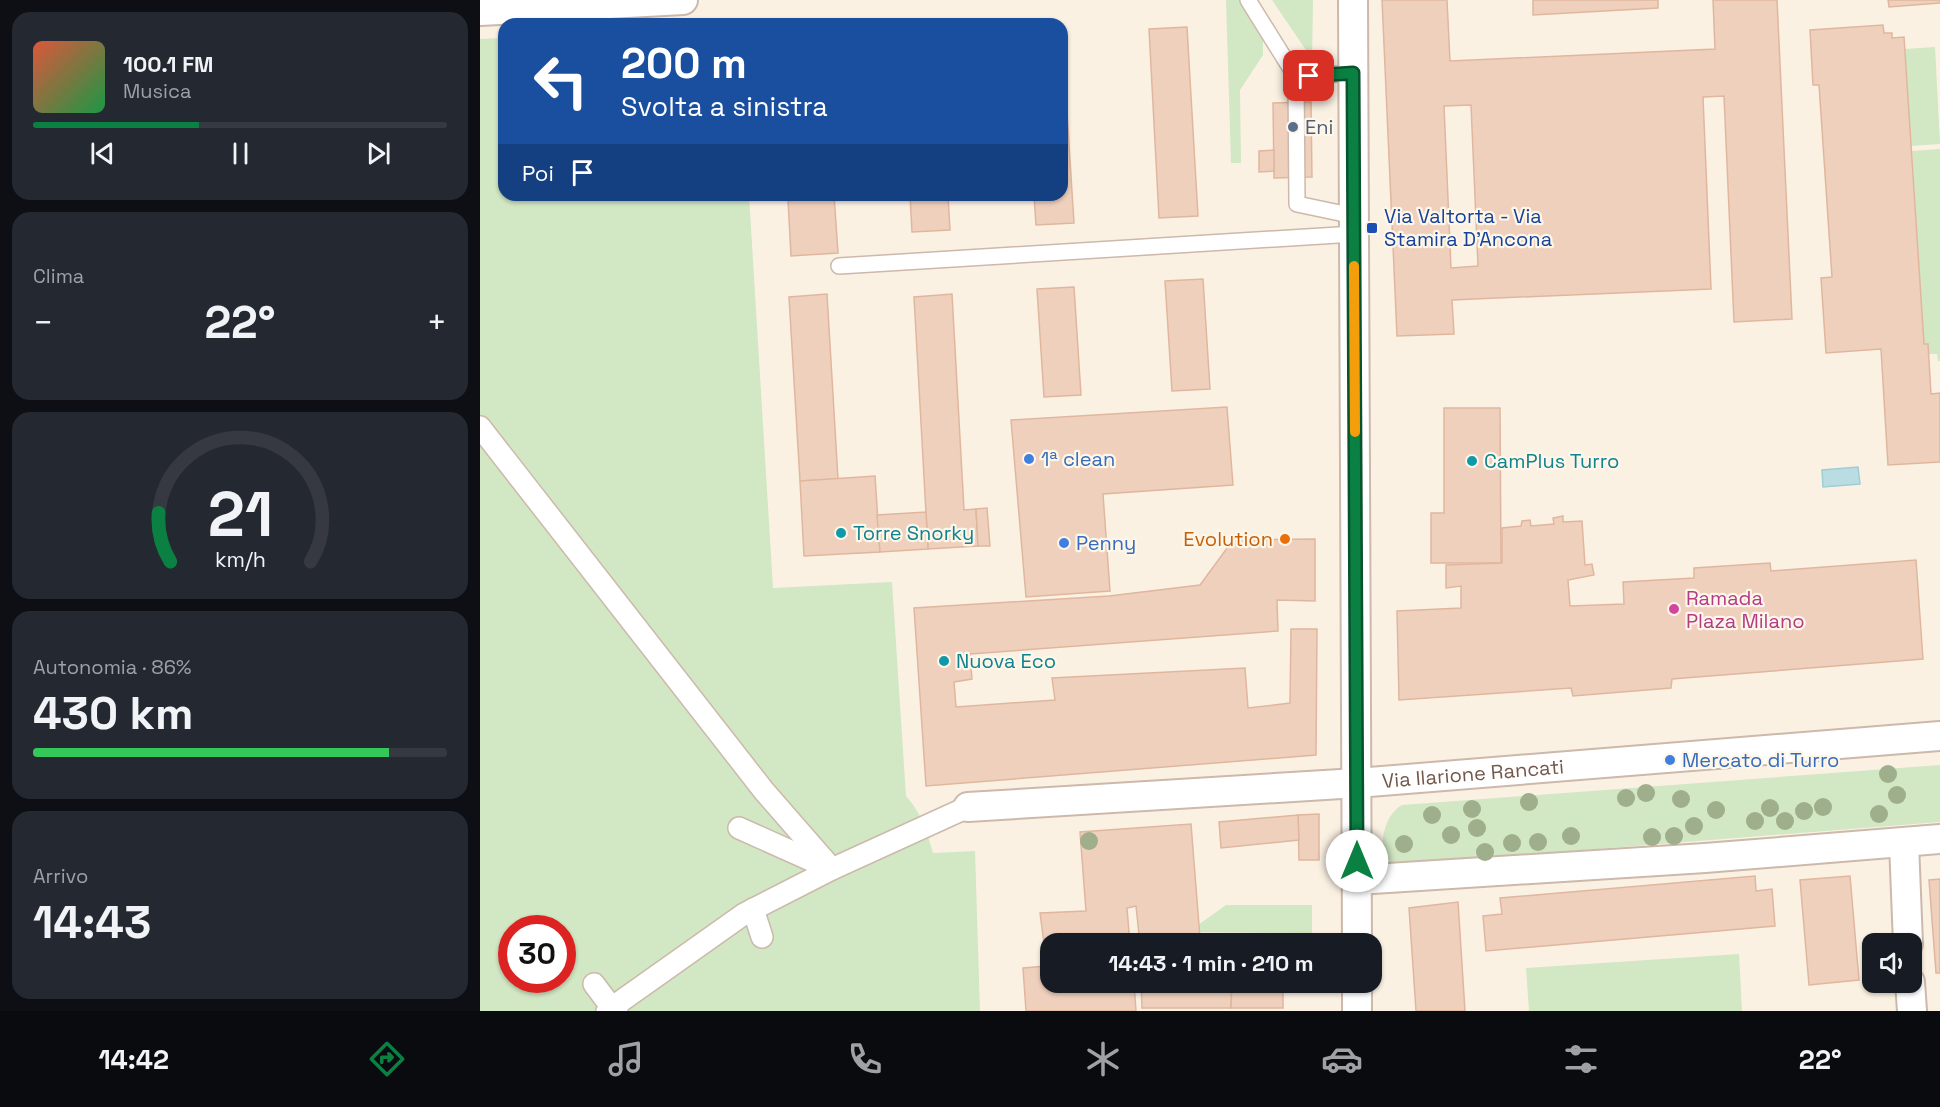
<!DOCTYPE html>
<html lang="it">
<head>
<meta charset="utf-8">
<style>
  body { margin:0; font-family:"Space Grotesk",sans-serif; background:#242831; color:#f1f3f6; height:100vh; display:flex; flex-direction:column; font-size:22px; white-space:nowrap }
  * { box-sizing:border-box; margin:0 }
  p { font-size:20px; color:#9ea1a6 }
  .icon { flex:none; width:33px; height:33px; fill:none; stroke:currentColor; stroke-width:2; stroke-linecap:round; stroke-linejoin:round }
  .map { position:relative; flex:1; overflow:hidden }
  .drawer { display:flex; flex-direction:column; gap:12px; padding:12px; background:#0d0f14; width:480px }
  .drawer>* { flex:none }
  .hud { position:absolute; left:18px; top:18px; width:570px; height:183px; border-radius:18px; box-shadow:0 2px 4px #0004; background:#1a4fa0; color:#fff; overflow:hidden }
  .tools { position:absolute; left:1382px; top:933px; display:grid; gap:12px }
  .tools a { display:grid; place-items:center; width:60px; height:60px; border-radius:12px; background:#171b24; box-shadow:0 2px 4px #0004; font-size:30px }
  .speed { position:absolute; left:18px; top:915px; display:flex; gap:12px; font-size:30px; font-weight:700; text-align:center }
  .speed>* { display:grid; place-content:center; width:78px; height:78px; border-radius:50%; background:#171b24; box-shadow:0 2px 4px #0004; line-height:1 }
  .speed .limit { border:9px solid #d22; background:#fff; color:#111 }
  .pin { position:absolute; display:grid; place-items:center; width:51px; height:51px; color:#fff; margin:-26px; border-radius:12px; box-shadow:0 3px 9px #0006 }
  .me { position:absolute; width:66px; margin:-33px; rotate:0deg; stroke-linejoin:round; filter:drop-shadow(0 0 4px #0008) }
  .turn { display:flex; align-items:center; gap:21px; height:126px; padding:0 24px; font-size:27px }
  .turn .icon { width:78px; height:78px; stroke-width:2.5 }
  .turn b { display:block; font-size:42px; line-height:51px }
  .then { display:flex; align-items:center; height:57px; padding:0 24px; background:#0003; gap:12px; font-size:22px }
  .big { font-size:45px; font-weight:600; line-height:1.1 }
  .drawer .tile { flex:1; display:flex; flex-direction:column; justify-content:center; gap:9px; min-width:0; padding:0 21px; border-radius:18px; background:#242831 }
  .drawer .dial { align-items:center; gap:0 }
  .dial svg { height:156px; overflow:visible; fill:none; stroke:#363941; stroke-width:7; stroke-linecap:round; text-anchor:middle }
  .dial text { fill:#f1f3f6; stroke:none }
  .song { display:flex; align-items:center; gap:18px }
  .cover { width:72px; height:72px; border-radius:9px; background:linear-gradient(135deg,hsl(10 70% 55%),hsl(140 70% 35%)) }
  .played { height:6px; border-radius:3px; background:linear-gradient(90deg,#0b8043 40%,#363941 40%) }
  .keys { display:flex; justify-content:space-around; direction:ltr }
  .heat { display:flex; justify-content:space-between; align-items:center; font-size:33px; direction:ltr }
  .charge { height:9px; border-radius:4px; background:linear-gradient(90deg,#34c759 86%,#363941 0) }
  .trip { position:absolute; left:560px; top:933px; width:342px; height:60px; border-radius:18px; background:#171b24; box-shadow:0 2px 4px #0004; font-weight:600; line-height:60px; text-align:center }
  .menu { display:flex; height:96px; justify-content:space-around; align-items:center; background:#090b0e; color:#9ea1a6 }
  .menu .icon { width:42px; height:42px }
  .menu .on { color:#0b8043 }
  .menu b { font-size:27px; color:#f1f3f6 }
  main { display:flex; flex:1; min-height:0 }
  .map>svg:first-child { display:block }
</style>
</head>
<body>
<main>
<section class="drawer">
<div class="tile">
<div class="song"><i class="cover"></i><div><b>100.1 FM</b><p>Musica</p></div></div>
<div class="played"></div>
<div class="keys"><svg class="icon" aria-label="previous" viewBox="0 0 24 24"><path d="M18 5L8 12l10 7zM5 5v14"/></svg><svg class="icon" aria-label="pause" viewBox="0 0 24 24"><path d="M8 5v14M16 5v14"/></svg><svg class="icon" aria-label="next" viewBox="0 0 24 24"><path d="M6 5l10 7-10 7zM19 5v14"/></svg></div>
</div>
<div class="tile"><p>Clima</p>
<div class="heat"><a>−</a><b class="big">22°</b><a>+</a></div>
</div>
<div class="tile dial"><svg viewBox="0 0 100 80">
<path d="M14 69A42 42 0 1 1 86 69"/>
<path d="M14 69A42 42 0 0 1 8 44" stroke="#0b8043"/>
<text x="50" y="56" font-size="32" font-weight="700">21</text>
<text x="50" y="72" font-size="11">km/h</text>
</svg></div>
<div class="tile"><p>Autonomia · 86%</p><b class="big">430 km</b><div class="charge"></div></div>
<div class="tile"><p>Arrivo</p><b class="big">14:43</b></div>
</section>
<div class="map">
<svg width="1460" height="1011" viewBox="0 0 1460 1011">
  <rect width="100%" height="100%" fill="#fbf1e3"/>
  <!-- green -->
  <g fill="#d2e7c3" fill-rule="evenodd">
    <path d="M746 0H761L783 30V55L760 90 761 163H751Z"/>
    <path d="M792 0H833L832 59Z"/>
    <path d="M24 38V195H269L293 588 412 582 426 796C441 812 447 832 453 853L495 851 500 1011H0V39ZM32 928H82V980H32Z"/>
    <path d="M1455 47 1460 144 1431 146 1425 49Z"/>
    <path d="M1460 149V361H1458L1457 354H1448L1444 344 1432 151Z"/>
    <path d="M1460 765V822L912 865 906 863C898 845 904 815 922 805Z"/>
    <path d="M746 905H832V933L719 932 718 925Z"/>
    <path d="M1259 954 1262 1011H1049L1046 968Z"/>
  </g>
  <!-- water -->
  <path fill="#b9dde3" stroke="#a0cdd4" stroke-width="1.5" d="M1378 467 1380 484 1343 487 1342 470Z"/>
  <!-- building -->
  <g fill="#efd0bc" stroke="#e0b79e" stroke-width="1.5" fill-rule="evenodd">
    <path d="M902 0H967L970 61 1235 49 1233 0H1297L1312 319 1254 322 1244 96 1223 97 1231 289 972 300 974 334 917 336ZM991 105 998 266 971 268 964 106Z"/>
    <path d="M1053 0H1178V8L1053 15Z"/>
    <path d="M1408 0H1460V3L1409 7Z"/>
    <path d="M344 20V24H297V23Z"/>
    <path d="M1403 25 1404 33H1412V38L1424 37 1444 344H1448L1451 394 1460 393V462L1408 465 1401 349 1346 353 1341 278 1352 277 1339 85H1333L1330 30Z"/>
    <path d="M707 27 718 216 679 218 669 29Z"/>
    <path d="M582 34 594 223 556 225 554 195H582Z"/>
    <path d="M831 102 832 177 794 178 793 103Z"/>
    <path d="M794 150V171L779 172V151Z"/>
    <path d="M314 195H354L358 253 311 256 308 200H314Z"/>
    <path d="M430 195H468L470 230 432 232Z"/>
    <path d="M723 279 730 389 692 391 685 281Z"/>
    <path d="M594 287 601 395 564 397 557 289Z"/>
    <path d="M347 294 358 479 320 481 309 297Z"/>
    <path d="M472 294 484 510 496 509 498 546 448 549 434 297Z"/>
    <path d="M747 407 753 485 623 494 630 591 546 597 531 420Z"/>
    <path d="M964 408H1020L1021 563H951V513H964Z"/>
    <path d="M395 476 400 552 324 556 320 481Z"/>
    <path d="M507 508 510 546H498L496 509Z"/>
    <path d="M446 512 448 549 400 552 397 515Z"/>
    <path d="M1083 516V522L1102 521 1105 565 1112 564 1114 575 1088 580 1090 606 1144 604 1143 582 1214 578V568L1290 563 1291 571 1436 560 1443 659 1192 679 1191 688 1093 696 1091 688 919 700 917 611 981 608V586L966 588V565L1022 563V528L1041 526 1042 521 1050 520 1051 526 1074 524 1073 518Z"/>
    <path d="M835 539V601L797 600 798 631 490 654 492 679 474 682 476 707 575 700 572 678 765 668 768 708 810 703 811 629H837L836 755 446 786 434 608 629 596 720 585 753 540Z"/>
    <path d="M839 814V860H819L818 815Z"/>
    <path d="M818 815 819 840 741 848 739 822Z"/>
    <path d="M711 824 720 938 753 936V944H660L656 906 647 908 650 944H570V982H654L656 1011H546L543 968 567 966 560 913 606 911 600 832Z"/>
    <path d="M1275 876 1276 891 1292 889 1295 926 1006 951 1003 916 1022 914 1020 898Z"/>
    <path d="M1370 876 1379 980 1329 985 1320 880Z"/>
    <path d="M1460 879V973H1456L1449 880Z"/>
    <path d="M978 902 985 1011H936L929 908Z"/>
    <path d="M661 982H752L751 1008H662Z"/>
    <path d="M752 982H803V1008H751Z"/>
  </g>
  <g fill="none" stroke-linecap="round" stroke-linejoin="round">
    <defs>
      <g id="service">
        <path d="M768 0 816 77 817 204 874 216"/>
        <path d="M816 77 873 73"/>
        <path d="M359 266 874 234"/>
      </g>
      <g id="pedestrian">
        <path d="M0 427 284 791 352 869"/>
        <path d="M259 828 346 867"/>
        <path d="M273 909 282 937"/>
        <path d="M114 984 132 1008 137 1011"/>
        <path d="M127 1011 264 914 352 869 488 807"/>
      </g>
      <g id="minor">
        <path d="M873 0 877 944"/>
        <path d="M0 11 203 0"/>
        <path id="s1" d="M488 807 877 783 1460 736"/>
        <path d="M1424 843 1428 944"/>
        <path d="M877 880 1225 858 1460 839"/>
        <path d="M877 982V1011"/>
        <path d="M1430 982 1432 1011"/>
      </g>
    </defs>
    <!-- service casing -->
    <use href="#service" stroke="#ccb9ab" stroke-width="18"/>
    <!-- pedestrian casing -->
    <use href="#pedestrian" stroke="#ccb9ab" stroke-width="24"/>
    <!-- minor casing -->
    <use href="#minor" stroke="#ccb9ab" stroke-width="32"/>
    <!-- service -->
    <use href="#service" stroke="#fff" stroke-width="15"/>
    <!-- pedestrian -->
    <use href="#pedestrian" stroke="#fff" stroke-width="21"/>
    <!-- minor -->
    <use href="#minor" stroke="#fff" stroke-width="28"/>
  </g>
  <!-- trees -->
  <g fill="#9fae8b">
    <circle cx="1408" cy="774" r="9"/>
    <circle cx="1166" cy="793" r="9"/>
    <circle cx="1417" cy="795" r="9"/>
    <circle cx="1146" cy="798" r="9"/>
    <circle cx="1201" cy="799" r="9"/>
    <circle cx="1049" cy="802" r="9"/>
    <circle cx="1343" cy="807" r="9"/>
    <circle cx="1290" cy="808" r="9"/>
    <circle cx="992" cy="809" r="9"/>
    <circle cx="1236" cy="810" r="9"/>
    <circle cx="1324" cy="811" r="9"/>
    <circle cx="1399" cy="814" r="9"/>
    <circle cx="952" cy="815" r="9"/>
    <circle cx="1275" cy="821" r="9"/>
    <circle cx="1305" cy="821" r="9"/>
    <circle cx="1214" cy="826" r="9"/>
    <circle cx="997" cy="828" r="9"/>
    <circle cx="971" cy="835" r="9"/>
    <circle cx="1091" cy="836" r="9"/>
    <circle cx="1194" cy="836" r="9"/>
    <circle cx="1172" cy="837" r="9"/>
    <circle cx="609" cy="841" r="9"/>
    <circle cx="1058" cy="842" r="9"/>
    <circle cx="1032" cy="843" r="9"/>
    <circle cx="924" cy="844" r="9"/>
    <circle cx="1005" cy="852" r="9"/>
  </g>
  <g fill="none" stroke-linecap="round" stroke-linejoin="round">
    <defs>
      <path id="route" d="M829 76 873 73 877 861"/>
    </defs>
    <!-- route casing -->
    <use href="#route" stroke="#07532c" stroke-width="15"/>
    <!-- route -->
    <use href="#route" stroke="#0b8043" stroke-width="10"/>
    <!-- slow -->
    <path stroke="#f59e0b" stroke-width="10" d="M874 266 875 432"/>
  </g>
  <!-- markers -->
  <circle fill="#5c6f8a" stroke="#fef6e9" stroke-width="2" cx="813" cy="127" r="6"/>
  <rect fill="#1a4fb4" stroke="#fef6e9" stroke-width="2" x="886" y="222" width="12" height="12" rx="3"/>
  <g fill="#3f7fe0" stroke="#fef6e9" stroke-width="2">
    <circle cx="549" cy="459" r="6"/>
    <circle cx="584" cy="543" r="6"/>
    <circle cx="1190" cy="760" r="6"/>
  </g>
  <g fill="#0f9aa8" stroke="#fef6e9" stroke-width="2">
    <circle cx="992" cy="461" r="6"/>
    <circle cx="361" cy="533" r="6"/>
    <circle cx="464" cy="661" r="6"/>
  </g>
  <circle fill="#e8710a" stroke="#fef6e9" stroke-width="2" cx="805" cy="539" r="6"/>
  <circle fill="#d1479c" stroke="#fef6e9" stroke-width="2" cx="1194" cy="609" r="6"/>
  <g text-anchor="middle" stroke-width="4.5" stroke-linejoin="round" paint-order="stroke">
    <!-- service labels -->
    <g font-size="20" fill="#4e5e75" stroke="#fef6e9" text-anchor="start">
      <text x="825" y="134">Eni</text>
    </g>
    <!-- transit labels -->
    <g font-size="20" fill="#164399" stroke="#fef6e9" text-anchor="start">
      <text x="904" y="223">Via Valtorta - Via<tspan x="904" dy="23">Stamira D'Ancona</tspan></text>
    </g>
    <!-- shop labels -->
    <g font-size="20" fill="#366cbe" stroke="#fef6e9" text-anchor="start">
      <text x="561" y="466">1ª clean</text>
      <text x="596" y="550">Penny</text>
      <text x="1202" y="767">Mercato di Turro</text>
    </g>
    <!-- culture labels -->
    <g font-size="20" fill="#0d838f" stroke="#fef6e9" text-anchor="start">
      <text x="1004" y="468">CamPlus Turro</text>
      <text x="373" y="540">Torre Snorky</text>
      <text x="476" y="668">Nuova Eco</text>
    </g>
    <!-- food labels -->
    <g font-size="20" fill="#c56008" stroke="#fef6e9" text-anchor="end">
      <text x="793" y="546">Evolution</text>
    </g>
    <!-- hotel labels -->
    <g font-size="20" fill="#b23c85" stroke="#fef6e9" text-anchor="start">
      <text x="1206" y="605">Ramada<tspan x="1206" dy="23">Plaza Milano</tspan></text>
    </g>
    <!-- street labels -->
    <g font-size="20" fill="#72584b" stroke="#fef6e9">
      <text dy="7" stroke="none"><textPath href="#s1" startOffset="506">Via Ilarione Rancati</textPath></text>
    </g>
  </g>
</svg>
<div class="tools">
<a><svg class="icon" aria-label="sound" viewBox="0 0 24 24"><path d="M4 9h4l5-4v14l-5-4H4zM17 9q2 3 0 6"/></svg></a>
</div>
<div class="speed"><div class="limit">30</div></div>
<div class="pin" style="left:829px;top:76px;background:#d93025"><svg class="icon" aria-label="arrive" viewBox="0 0 24 24"><path d="M6 21V4h12l-3 4 3 4H6"/></svg></div>
<svg class="me" style="left:877px;top:861px" viewBox="-20 -20 40 40"><circle r="19" fill="#fff"/><path d="M0-13L10 11 0 6-10 11z" fill="#0b8043"/></svg>
<div class="trip">14:43 · 1 min · 210 m</div>
<div class="hud">
<div class="turn"><svg class="icon" aria-label="left" viewBox="0 0 24 24"><path d="M17 20v-9H6M10 6l-5 5 5 5"/></svg><div><b>200 m</b>Svolta a sinistra</div></div>
<div class="then">Poi<svg class="icon" aria-label="arrive" viewBox="0 0 24 24"><path d="M6 21V4h12l-3 4 3 4H6"/></svg></div>
</div>
</div>
</main>
<nav class="menu">
<b>14:42</b>
<svg class="icon on" aria-label="directions" viewBox="0 0 24 24"><path d="M12 3l9 9-9 9-9-9zM9 14v-3h6M13 9l2 2-2 2"/></svg>
<svg class="icon" aria-label="music" viewBox="0 0 24 24"><path d="M9 18V5l10-2v13"/><circle cx="6" cy="18" r="3"/><circle cx="16" cy="16" r="3"/></svg>
<svg class="icon" aria-label="phone" viewBox="0 0 24 24"><path d="M5 4h4l2 5-3 2q2 4 5 5l2-3 5 2v4C11 20 4 13 5 4z"/></svg>
<svg class="icon" aria-label="climate" viewBox="0 0 24 24"><path d="M12 3v18M4 7l16 10M4 17L20 7"/></svg>
<svg class="icon" aria-label="car" viewBox="0 0 24 24"><path d="M5 17H2v-5l4-1 3-4h7l3 4 3 1v5h-3M9 17h6M6 11h13"/><circle cx="7" cy="17" r="2"/><circle cx="17" cy="17" r="2"/></svg>
<svg class="icon" aria-label="filters" viewBox="0 0 24 24"><path d="M4 7h16M4 17h16"/><circle cx="9" cy="7" r="2"/><circle cx="15" cy="17" r="2"/></svg>
<b>22°</b>
</nav>
</body>
</html>
